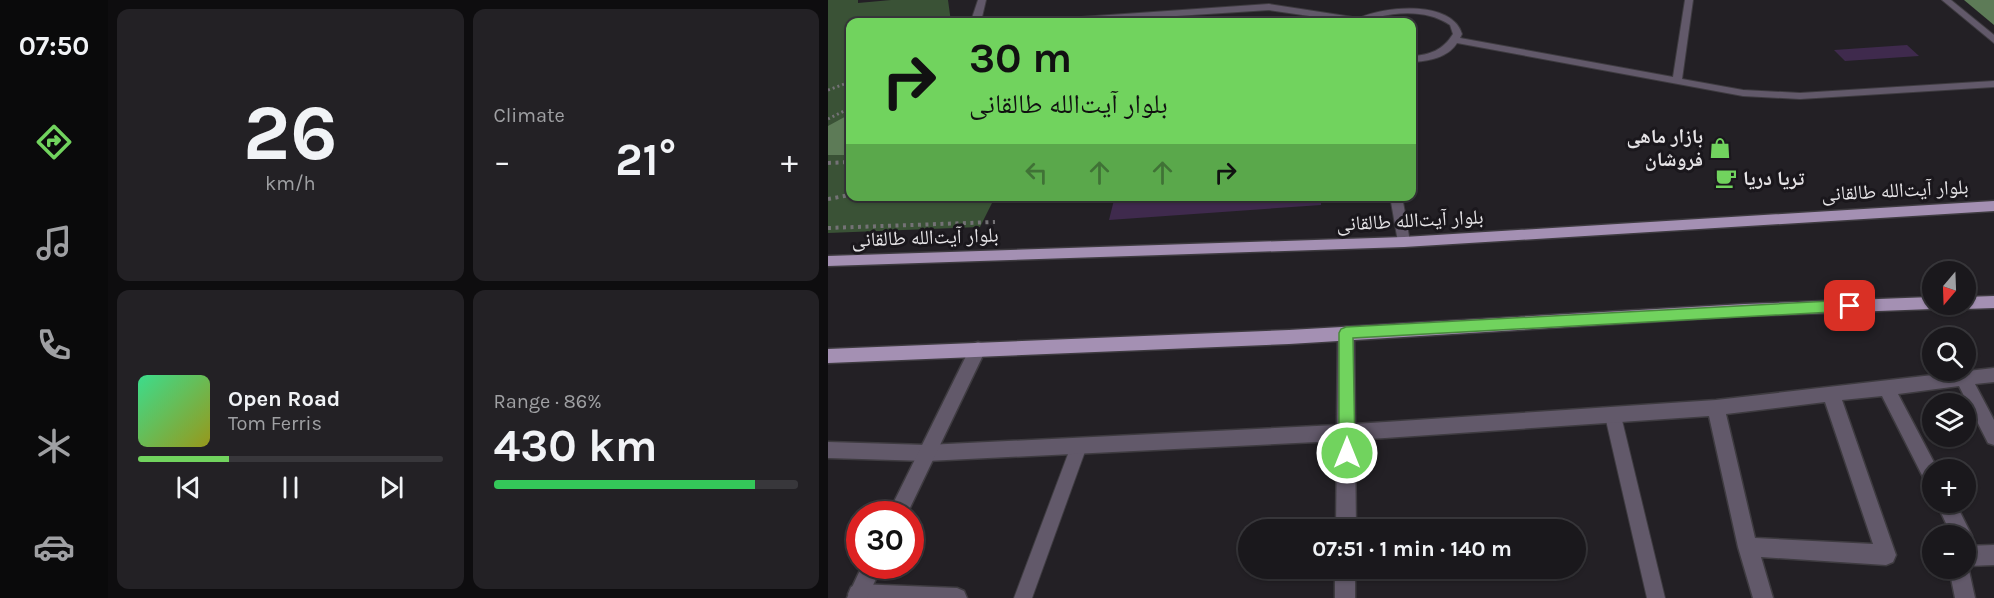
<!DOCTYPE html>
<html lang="en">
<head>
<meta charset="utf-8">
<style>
  body { margin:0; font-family:Karla,"Noto Naskh Arabic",sans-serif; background:#232125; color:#f1f3f6; height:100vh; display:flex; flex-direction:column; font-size:22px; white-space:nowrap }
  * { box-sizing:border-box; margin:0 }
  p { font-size:20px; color:#9fa0a3 }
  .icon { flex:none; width:33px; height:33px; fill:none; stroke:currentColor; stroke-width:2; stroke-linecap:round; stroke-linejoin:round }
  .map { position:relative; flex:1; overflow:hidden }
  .details { display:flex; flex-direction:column; gap:9px; padding:9px; background:#0e0d0f; width:720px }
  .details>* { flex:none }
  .top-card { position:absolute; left:18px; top:18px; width:570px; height:183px; border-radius:12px; box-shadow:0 2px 4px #0004,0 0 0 2px #38373b; background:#71d35e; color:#111; overflow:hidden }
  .needle { width:39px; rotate:199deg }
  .tools { position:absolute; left:1094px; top:261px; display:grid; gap:12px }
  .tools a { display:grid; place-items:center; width:54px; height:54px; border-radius:50%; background:#1a181c; box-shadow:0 2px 4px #0004,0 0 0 2px #38373b; font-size:30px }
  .speed { position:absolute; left:18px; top:501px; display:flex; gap:12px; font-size:30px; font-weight:700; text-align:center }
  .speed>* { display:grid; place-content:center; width:78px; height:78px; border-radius:50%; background:#1a181c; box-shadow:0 2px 4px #0004,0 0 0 2px #38373b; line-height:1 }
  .speed .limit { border:9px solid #d22; background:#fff; color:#111 }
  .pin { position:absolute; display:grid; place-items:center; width:51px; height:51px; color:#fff; margin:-26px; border-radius:12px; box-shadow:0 3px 9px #0006 }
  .me { position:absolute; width:66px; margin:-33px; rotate:0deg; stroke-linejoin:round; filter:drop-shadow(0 0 4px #0008) }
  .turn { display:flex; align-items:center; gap:21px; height:126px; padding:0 24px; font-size:27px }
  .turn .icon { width:78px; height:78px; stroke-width:2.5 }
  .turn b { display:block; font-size:42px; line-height:51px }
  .lanes { display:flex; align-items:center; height:57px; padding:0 24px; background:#0003; justify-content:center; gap:30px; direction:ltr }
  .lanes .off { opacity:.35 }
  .big { font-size:45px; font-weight:700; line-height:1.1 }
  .details .widget { flex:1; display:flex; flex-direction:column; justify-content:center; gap:9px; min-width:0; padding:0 21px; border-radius:12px; background:#232125 }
  .details .dial { align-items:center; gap:0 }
  .dial b { font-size:78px; line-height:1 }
  .song { display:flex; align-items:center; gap:18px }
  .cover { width:72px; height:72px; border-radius:9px; background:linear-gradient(135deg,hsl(150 70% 55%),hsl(60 70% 35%)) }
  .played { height:6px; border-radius:3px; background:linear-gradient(90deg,#71d35e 30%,#38373b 30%) }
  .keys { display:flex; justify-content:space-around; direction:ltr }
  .heat { display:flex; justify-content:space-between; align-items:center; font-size:33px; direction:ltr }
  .charge { height:9px; border-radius:4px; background:linear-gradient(90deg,#34c759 86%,#38373b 0) }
  .details .tiles { flex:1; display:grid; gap:9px; grid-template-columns:repeat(2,1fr) }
  .trip { position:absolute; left:410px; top:519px; width:348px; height:60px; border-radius:30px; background:#1a181c; box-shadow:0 2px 4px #0004,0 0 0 2px #38373b; font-weight:700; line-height:60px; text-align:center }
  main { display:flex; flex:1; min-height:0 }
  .tabs { display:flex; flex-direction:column; width:108px; justify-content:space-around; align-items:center; background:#0a0a0b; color:#9fa0a3 }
  .tabs .icon { width:42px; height:42px }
  .tabs .current { color:#71d35e }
  .tabs b { font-size:27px; color:#f1f3f6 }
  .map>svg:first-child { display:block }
</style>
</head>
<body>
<main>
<nav class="tabs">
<b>07:50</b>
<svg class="icon current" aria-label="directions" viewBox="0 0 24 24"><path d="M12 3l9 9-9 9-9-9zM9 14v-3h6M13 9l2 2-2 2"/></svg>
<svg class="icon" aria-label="music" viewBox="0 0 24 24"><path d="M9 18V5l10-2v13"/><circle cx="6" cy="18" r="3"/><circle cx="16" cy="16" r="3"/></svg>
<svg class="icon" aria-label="phone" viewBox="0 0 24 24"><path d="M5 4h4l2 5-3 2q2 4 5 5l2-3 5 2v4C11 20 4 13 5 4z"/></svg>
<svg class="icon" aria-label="climate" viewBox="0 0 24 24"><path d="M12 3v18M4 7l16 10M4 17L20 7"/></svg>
<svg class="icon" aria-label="car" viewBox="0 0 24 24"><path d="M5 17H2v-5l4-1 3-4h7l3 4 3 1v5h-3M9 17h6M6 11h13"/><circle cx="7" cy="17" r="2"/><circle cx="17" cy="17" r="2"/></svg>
</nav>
<section class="details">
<div class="tiles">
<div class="widget dial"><b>26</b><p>km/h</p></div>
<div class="widget"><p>Climate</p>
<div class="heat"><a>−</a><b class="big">21°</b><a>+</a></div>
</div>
<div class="widget">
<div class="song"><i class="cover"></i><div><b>Open Road</b><p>Tom Ferris</p></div></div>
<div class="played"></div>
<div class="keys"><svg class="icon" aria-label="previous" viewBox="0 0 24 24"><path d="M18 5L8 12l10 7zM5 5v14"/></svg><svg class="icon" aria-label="pause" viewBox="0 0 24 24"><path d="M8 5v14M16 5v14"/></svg><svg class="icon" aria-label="next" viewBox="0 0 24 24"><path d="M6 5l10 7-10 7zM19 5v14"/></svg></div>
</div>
<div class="widget"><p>Range · 86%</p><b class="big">430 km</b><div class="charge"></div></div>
</div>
</section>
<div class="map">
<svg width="1166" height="598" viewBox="0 0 1166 598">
  <rect width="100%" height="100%" fill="#232025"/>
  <!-- green -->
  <path fill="#3a5236" d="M0 0H30V3L63 0H120L123 22H22V196L167 197 152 227 0 233Z"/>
  <!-- water -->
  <g fill="#5d7b57">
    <path d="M1136 0H1166V25Z"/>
    <path d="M22 114V155H0V126Z"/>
  </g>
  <!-- building -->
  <g fill="#3f2a4d">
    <path d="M1079 45 1091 56 1017 61 1006 50Z"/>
    <path d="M287 196H493V205L281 220Z"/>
  </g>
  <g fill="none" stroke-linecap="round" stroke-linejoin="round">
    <defs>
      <g id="service">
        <path d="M150 0H158L154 17 158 22H149L144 18Z"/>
        <path d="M857 0H865L854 79 915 90 972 93 1166 81V87L972 99 915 96 629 43C620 58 600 61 584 62V56C602 55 615 50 625 34L622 25C602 11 574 11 550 17 540 19 534 22 523 22L441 10 256 22H219L224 19 441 4 531 18C557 6 624 0 634 34L632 38 845 77Z"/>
        <path d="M1114 0H1123L1166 35V43Z"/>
        <path d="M562 196H574L582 242 580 245 576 247 570 242Z"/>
        <path d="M785 409 790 411 793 416 837 598H819L777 416 780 411Z"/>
        <path d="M251 439 257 441 259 446 204 598H186L243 446 245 441Z"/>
      </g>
      <g id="minor">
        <path d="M518 327 524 328 526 333 527 424 888 400 1166 368V382L1147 384 1166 420V445L1160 443 1131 386 1070 394 1110 470H1104V486L1098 483 1054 396 1014 400 1068 555 1065 562 1058 565 933 557 945 598H925L910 547 881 416 527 440 528 530H508L509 441 99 461 0 458V442L99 445 509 425 510 333 512 328ZM997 402 1045 544 927 538 898 414Z"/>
        <path d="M1108 502H1127L1144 536 1141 543 1137 544V536H1124Z"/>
        <path d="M1166 545V565L1140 566 1147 598H1127L1121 568H1137V546Z"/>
        <rect x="507" y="568" width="20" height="30"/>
        <path d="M30 584 129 588 136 591 139 598H22L20 594 23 587Z"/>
      </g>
      <g id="tertiary">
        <path d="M150 342 156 344 158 349 79 514H60L144 344Z"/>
        <path d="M34 566H54L39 598H19Z"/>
      </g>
      <g id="primary">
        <path d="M1166 201V211L576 247 0 266V256L576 237Z"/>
        <path d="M1166 296V308L1137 309 1130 304H1137V297Z"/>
        <path d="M1104 297V304H1111L1104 309 917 316 461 344 0 363V349L461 330 917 304Z"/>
      </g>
    </defs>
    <!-- service casing -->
    <use href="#service" stroke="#3e3b40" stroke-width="2"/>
    <!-- minor casing -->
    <use href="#minor" stroke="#3e3b40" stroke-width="3"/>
    <!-- tertiary casing -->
    <use href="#tertiary" stroke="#3e3b40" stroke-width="3"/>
    <!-- primary casing -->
    <use href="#primary" stroke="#3e3b40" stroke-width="3"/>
    <!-- path-far1 -->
    <g stroke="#747276" stroke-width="3" stroke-dasharray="2 3" stroke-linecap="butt">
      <path d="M0 90 22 82"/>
      <path d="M0 119 22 108"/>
    </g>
    <!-- path -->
    <g stroke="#747276" stroke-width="4" stroke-dasharray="3 4.5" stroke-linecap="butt">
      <path d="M0 163 22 162"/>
      <path d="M0 199 22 195"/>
      <path d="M0 228 167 222"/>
    </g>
    <!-- service -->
    <use href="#service" fill="#62596a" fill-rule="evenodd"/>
    <!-- minor -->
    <use href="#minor" fill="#62596a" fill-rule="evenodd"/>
    <!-- tertiary -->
    <use href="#tertiary" fill="#62596a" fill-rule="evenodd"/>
    <!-- primary -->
    <use href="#primary" fill="#a490b3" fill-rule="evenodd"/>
  </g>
  <!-- route -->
  <path fill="#71d35e" stroke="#49893d" stroke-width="1.5" d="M1022 300 1029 306 1022 311 525 338 527 453 525 458 519 460 513 458 511 453V333L513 329 518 327Z"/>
  <!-- icons -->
  <defs>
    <symbol id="shop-bare" viewBox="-9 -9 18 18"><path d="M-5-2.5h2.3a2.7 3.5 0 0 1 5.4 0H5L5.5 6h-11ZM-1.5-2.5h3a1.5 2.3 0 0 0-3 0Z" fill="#71d35e" stroke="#1a171c" stroke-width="2.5" paint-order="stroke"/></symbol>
    <symbol id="cafe-bare" viewBox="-9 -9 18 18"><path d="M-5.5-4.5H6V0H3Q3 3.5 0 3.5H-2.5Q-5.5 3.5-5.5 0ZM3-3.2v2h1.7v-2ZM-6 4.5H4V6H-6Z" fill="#71d35e" stroke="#1a171c" stroke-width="2.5" paint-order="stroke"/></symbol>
  </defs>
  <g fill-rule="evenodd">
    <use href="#shop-bare" x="877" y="133" width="30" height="30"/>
    <use href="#cafe-bare" x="883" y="163" width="30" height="30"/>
  </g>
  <g text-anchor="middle" stroke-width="6" stroke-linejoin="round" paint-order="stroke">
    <!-- poi labels -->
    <g font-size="20" font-weight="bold" fill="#e5e3e6" stroke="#1a171c" text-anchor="end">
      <text x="875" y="143">بازار ماهی<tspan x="875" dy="23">فروشان</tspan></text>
      <text x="915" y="185" text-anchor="start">تریا دریا</text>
    </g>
    <!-- street labels -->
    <g font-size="20" fill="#e5e3e6" stroke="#1a171c">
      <text transform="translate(1067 190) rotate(-3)" y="7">بلوار آیت‌الله طالقانی</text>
      <text transform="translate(582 220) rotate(-3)" y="7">بلوار آیت‌الله طالقانی</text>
      <text transform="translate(97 237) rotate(-2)" y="7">بلوار آیت‌الله طالقانی</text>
    </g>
  </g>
</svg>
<div class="tools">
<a><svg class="needle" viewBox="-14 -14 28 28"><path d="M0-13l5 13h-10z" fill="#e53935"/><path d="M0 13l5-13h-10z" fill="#9fa0a3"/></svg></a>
<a><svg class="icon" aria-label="search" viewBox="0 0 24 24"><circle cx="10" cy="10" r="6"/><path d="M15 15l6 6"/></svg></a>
<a><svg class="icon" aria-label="layers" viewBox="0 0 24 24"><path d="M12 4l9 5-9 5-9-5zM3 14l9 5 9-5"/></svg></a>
<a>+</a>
<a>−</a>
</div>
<div class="speed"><div class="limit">30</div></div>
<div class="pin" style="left:1022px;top:306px;background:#d93025"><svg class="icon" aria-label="arrive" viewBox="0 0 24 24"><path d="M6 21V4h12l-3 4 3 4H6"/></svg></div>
<svg class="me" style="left:519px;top:453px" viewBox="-20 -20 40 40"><circle r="17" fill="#71d35e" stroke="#fff" stroke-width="3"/><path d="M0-11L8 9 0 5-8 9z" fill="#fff"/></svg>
<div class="trip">07:51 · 1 min · 140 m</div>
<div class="top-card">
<div class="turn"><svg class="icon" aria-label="right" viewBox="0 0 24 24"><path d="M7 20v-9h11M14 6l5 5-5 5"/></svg><div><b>30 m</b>بلوار آیت‌الله طالقانی</div></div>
<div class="lanes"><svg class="icon off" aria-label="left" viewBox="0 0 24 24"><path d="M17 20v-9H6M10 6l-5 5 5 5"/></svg><svg class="icon off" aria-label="ahead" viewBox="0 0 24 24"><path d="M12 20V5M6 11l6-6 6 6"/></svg><svg class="icon off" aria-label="ahead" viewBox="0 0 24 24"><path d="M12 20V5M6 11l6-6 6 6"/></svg><svg class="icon" aria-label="right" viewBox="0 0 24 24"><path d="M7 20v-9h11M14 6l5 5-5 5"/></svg></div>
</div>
</div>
</main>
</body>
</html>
